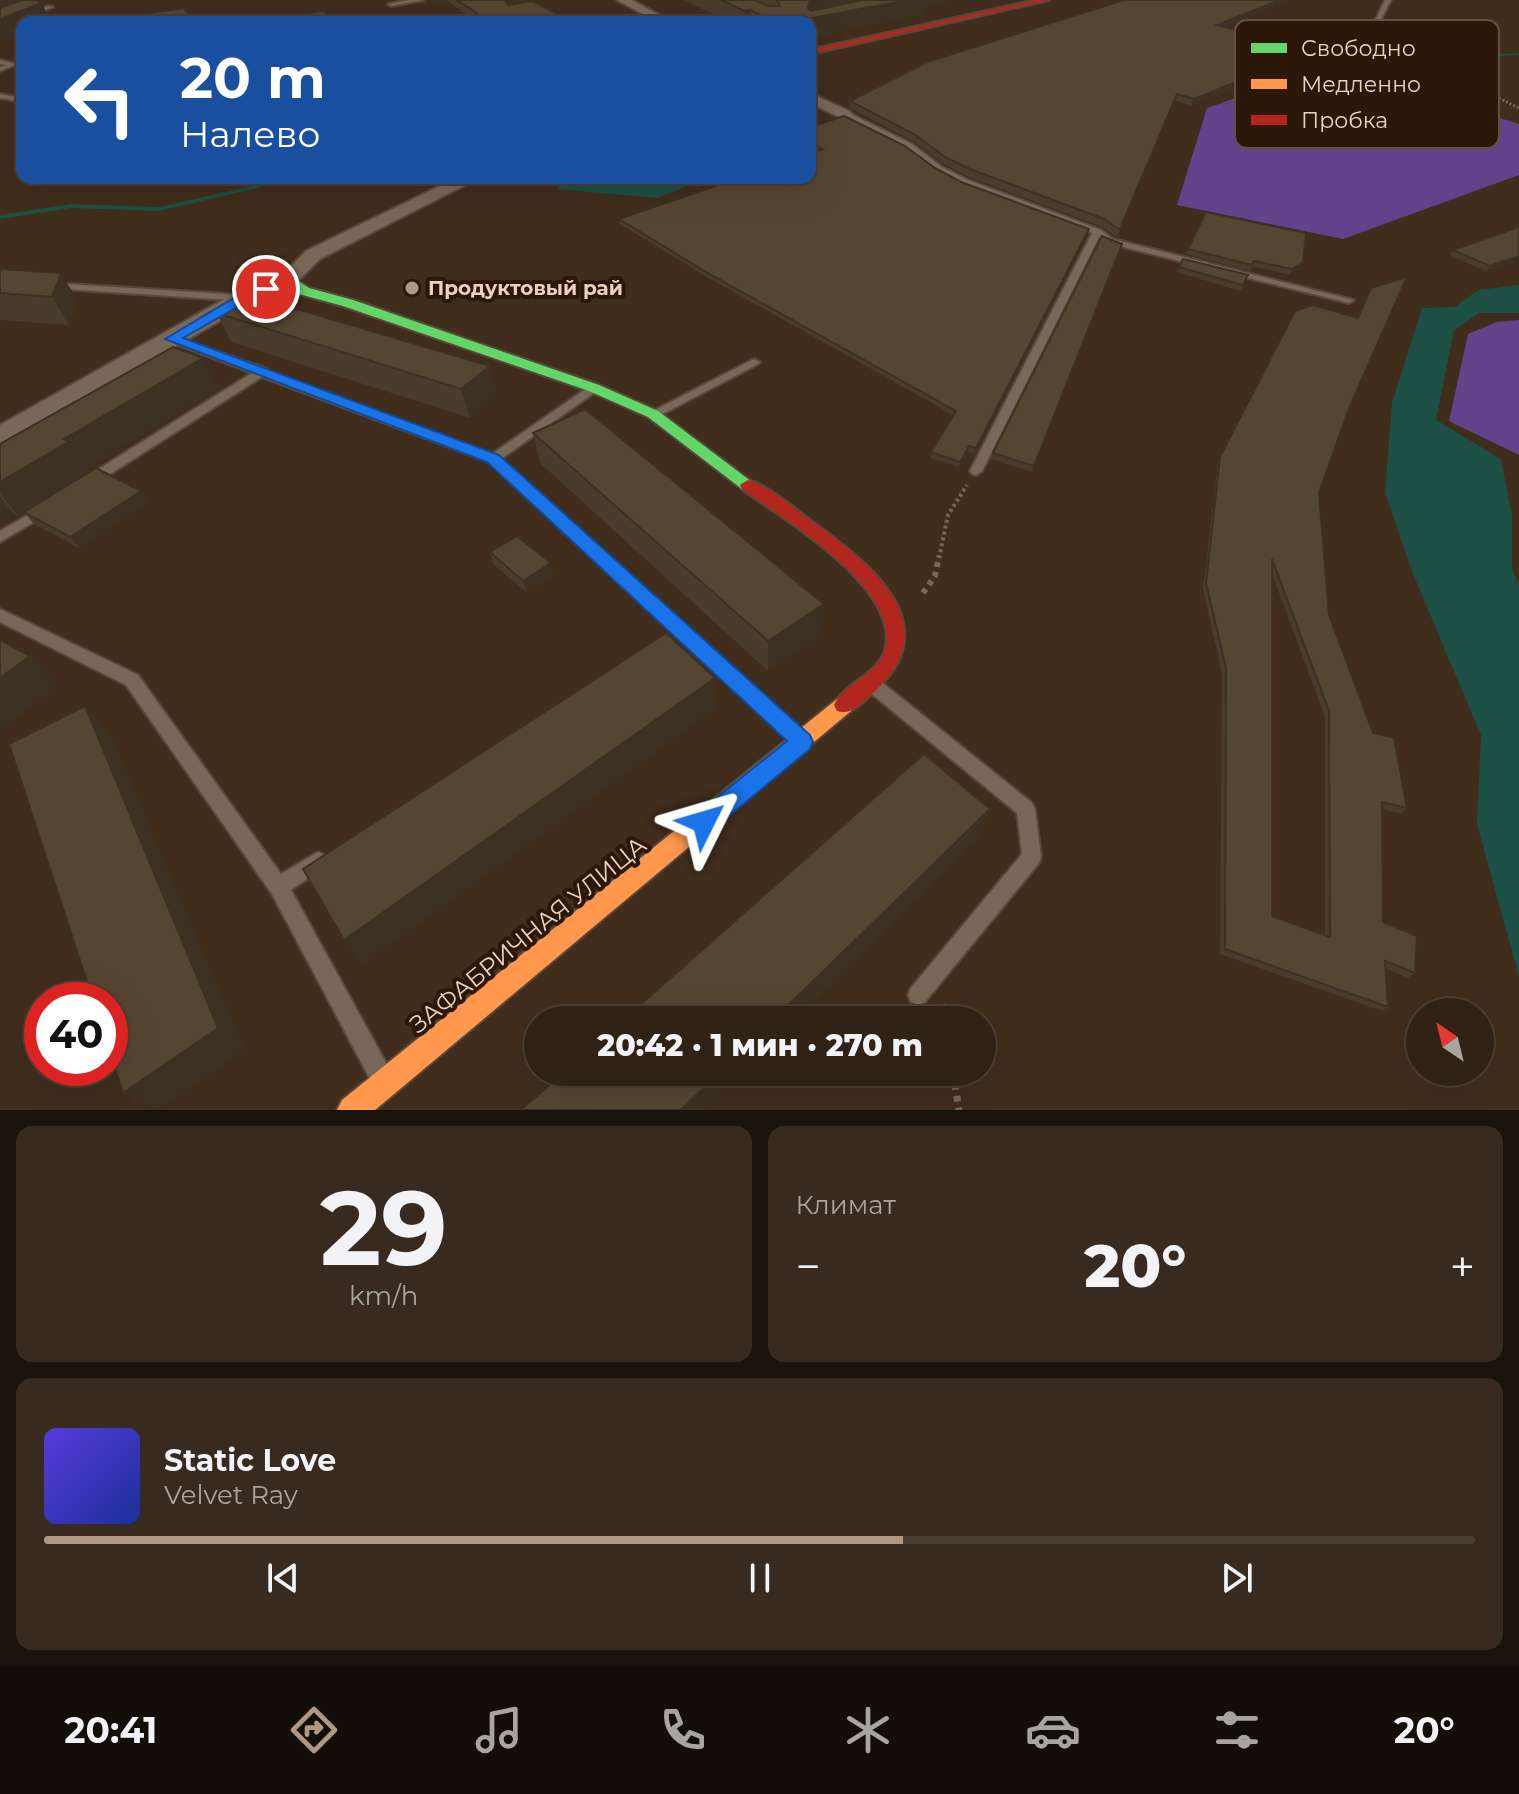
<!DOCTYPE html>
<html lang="ru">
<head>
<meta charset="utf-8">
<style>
  body { margin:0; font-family:Montserrat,sans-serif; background:#382a1e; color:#f1f3f6; height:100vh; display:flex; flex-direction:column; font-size:30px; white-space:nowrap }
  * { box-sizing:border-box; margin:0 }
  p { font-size:26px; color:#a8a4a0 }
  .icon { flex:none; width:44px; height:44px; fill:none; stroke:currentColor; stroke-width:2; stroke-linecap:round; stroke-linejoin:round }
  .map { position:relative; height:1110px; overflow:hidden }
  .drawer { display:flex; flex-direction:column; gap:16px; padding:16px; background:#1a130c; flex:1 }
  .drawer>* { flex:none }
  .banner { position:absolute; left:16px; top:16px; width:800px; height:168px; border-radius:16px; box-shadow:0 8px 32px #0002,0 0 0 2px #4b3f34; background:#1a4fa0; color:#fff; overflow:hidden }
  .needle { width:52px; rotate:325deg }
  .controls { position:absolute; left:1406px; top:998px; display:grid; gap:16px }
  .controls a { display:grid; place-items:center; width:88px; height:88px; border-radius:50%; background:#302215; box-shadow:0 8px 32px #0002,0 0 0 2px #4b3f34; font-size:40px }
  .speed { position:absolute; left:24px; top:982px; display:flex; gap:16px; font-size:40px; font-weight:700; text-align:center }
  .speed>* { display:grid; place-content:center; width:104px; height:104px; border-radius:50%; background:#302215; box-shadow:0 8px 32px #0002,0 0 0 2px #4b3f34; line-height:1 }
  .speed .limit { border:12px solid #d22; background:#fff; color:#111 }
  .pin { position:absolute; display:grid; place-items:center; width:68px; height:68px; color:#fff; margin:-34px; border:4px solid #fff; border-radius:50%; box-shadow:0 2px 8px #0007 }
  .me { position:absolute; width:88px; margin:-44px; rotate:50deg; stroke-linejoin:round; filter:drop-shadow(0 0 6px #0008) }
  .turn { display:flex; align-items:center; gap:28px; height:168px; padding:0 32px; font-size:36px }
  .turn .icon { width:104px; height:104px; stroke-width:2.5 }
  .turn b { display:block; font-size:56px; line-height:68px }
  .big { font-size:60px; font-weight:800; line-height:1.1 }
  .drawer .widget { flex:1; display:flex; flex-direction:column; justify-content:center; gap:12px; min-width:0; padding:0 28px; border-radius:16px; background:#382a1e }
  .drawer .dial { align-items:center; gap:0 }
  .dial b { font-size:104px; line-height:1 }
  .song { display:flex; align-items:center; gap:24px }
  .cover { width:96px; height:96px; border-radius:12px; background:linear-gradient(135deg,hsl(250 70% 55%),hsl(230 70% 35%)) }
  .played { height:8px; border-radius:4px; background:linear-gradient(90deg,#b09885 60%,#4b3f34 60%) }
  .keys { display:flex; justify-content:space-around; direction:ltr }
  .heat { display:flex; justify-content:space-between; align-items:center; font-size:44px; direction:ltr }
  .drawer .tiles { flex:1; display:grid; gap:16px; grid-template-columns:1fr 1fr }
  .widget:last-child { grid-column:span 2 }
  .trip { position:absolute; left:524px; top:1006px; width:472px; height:80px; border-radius:40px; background:#302215; box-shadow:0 8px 32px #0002,0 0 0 2px #4b3f34; font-weight:800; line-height:80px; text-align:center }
  .dock { display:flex; height:128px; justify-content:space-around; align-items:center; background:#130e08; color:#a8a4a0 }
  .dock .icon { width:56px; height:56px }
  .dock .on { color:#b09885 }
  .dock b { font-size:36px; color:#f1f3f6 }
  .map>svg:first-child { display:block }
</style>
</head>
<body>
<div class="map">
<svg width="1519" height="1110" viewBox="0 0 1519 1110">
  <rect width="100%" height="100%" fill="#402d1c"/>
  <!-- green -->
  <g fill="#62438b">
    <path d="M1330 65 1519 124V175L1343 239 1177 205 1207 108Z"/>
    <path d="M1519 320V455L1449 421 1468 334 1497 322Z"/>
  </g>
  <!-- water -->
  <g fill="#1d5045">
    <path d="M560 178H708L657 198 558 189Z"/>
    <path d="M1519 285V313H1479L1454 330 1436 420 1501 459 1512 516V569L1519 585V977L1477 824 1481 735 1413 574 1385 493 1392 403 1422 308 1455 307 1478 290Z"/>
  </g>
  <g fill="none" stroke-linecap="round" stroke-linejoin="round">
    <!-- stream -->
    <g fill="#1d5045" fill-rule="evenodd">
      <path d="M1356 31 1398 34 1504 54 1519 53V55L1504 56 1421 41 1376 34 1356 33 1314 39 1302 38Z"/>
      <path d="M288 178H299L159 211 71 208 0 219V215L71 204 159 207Z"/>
    </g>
    <defs>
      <g id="lane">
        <path d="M409 0H424L391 6 388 4Z"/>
        <path d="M1385 0H1391L1377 27 1372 28Z"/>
        <path d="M48 6 53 7 0 29V25Z"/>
        <path d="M0 60 17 64 0 71V67L6 65 0 64Z"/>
        <path d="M0 94 22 98V102L0 98Z"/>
        <path d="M841 112H847L912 144 942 167 968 180 1101 230 1113 239 1354 300 1349 303 1107 243 1099 237 982 471 976 475 972 474 970 471 1092 233 962 184 936 171 906 148 841 116Z"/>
        <path d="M52 283 243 295 248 298 243 301 49 288V284Z"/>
        <path d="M172 336 267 369 268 371 492 454 590 386H598V390L501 459 802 731 804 736 802 741 796 743 790 741 489 462 262 377 93 485H83L82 482 83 479 252 373 168 341 167 339Z"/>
        <path d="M754 359 760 362 758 364 657 417 653 418 647 414Z"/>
        <path d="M44 506 51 510 49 513 0 542V531Z"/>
        <path d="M0 609 138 675 281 874 318 852 325 855 327 861 325 867 291 890 385 1061 388 1069 385 1077 377 1080 369 1077 272 894 126 685 0 622Z"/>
        <path d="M873 679 879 680 1032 803 1035 809 1041 857 1039 863 925 1002 918 1005 911 1002 908 995 911 988 1022 854 1017 813 867 690 865 685 867 680Z"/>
      </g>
      <g id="street">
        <path d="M617 0H632L672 22H657Z"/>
        <path d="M810 93 849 111 852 114 849 117H839L810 103Z"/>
        <path d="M456 178H479L320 259 295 284 251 303 9 442 0 444V425L235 293 281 276 306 251Z"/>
      </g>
      <path id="fast" d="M284 277H292L309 288 353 300 599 385 658 411 756 485 748 490 742 489 648 417 589 391 343 306 299 294 284 283Z"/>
      <path id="slow" d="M844 696 851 699 854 705 851 711 375 1110H337L342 1100 837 699Z"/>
      <g id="jam">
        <path d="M1036 0H1049L810 54V50Z"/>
        <path d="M748 480C769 486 792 507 810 520 869 563 950 624 873 693 862 703 851 716 837 711L834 705C845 682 881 674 886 646 897 586 784 519 742 489L740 485Z"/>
      </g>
    </defs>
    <!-- lane casing -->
    <use href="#lane" stroke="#58483b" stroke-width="4"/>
    <!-- street casing -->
    <use href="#street" stroke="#58483b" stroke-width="4"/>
    <!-- fast casing -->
    <use href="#fast" stroke="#58483b" stroke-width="4"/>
    <!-- slow casing -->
    <use href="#slow" stroke="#58483b" stroke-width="4"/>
    <!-- jam casing -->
    <use href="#jam" stroke="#58483b" stroke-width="4"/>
    <!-- path-far4 -->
    <g stroke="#766658" stroke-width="2" stroke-dasharray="2 2" stroke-linecap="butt">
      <path d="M685 15 698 22"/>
      <path d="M1389 36 1417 58 1492 95"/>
    </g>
    <!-- path-far3 -->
    <path stroke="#766658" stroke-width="3" stroke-dasharray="2 2" stroke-linecap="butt" d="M1488 93 1519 108"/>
    <!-- path-far2 -->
    <path stroke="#766658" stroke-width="4" stroke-dasharray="3 3" stroke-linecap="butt" d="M939 558 948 515 967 485"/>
    <!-- path-far1 -->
    <path stroke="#766658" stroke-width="6" stroke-dasharray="5 5" stroke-linecap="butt" d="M923 593 935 576 939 556"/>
    <!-- path -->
    <g stroke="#766658" stroke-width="7" stroke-dasharray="6 6" stroke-linecap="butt">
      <path d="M942 1004 944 1020"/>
      <path d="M953 1072 959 1110"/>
    </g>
    <!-- lane -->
    <use href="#lane" fill="#796758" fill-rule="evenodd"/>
    <!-- street -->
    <use href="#street" fill="#796758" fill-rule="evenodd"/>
    <!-- fast -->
    <use href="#fast" fill="#63d668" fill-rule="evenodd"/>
    <!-- slow -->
    <use href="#slow" fill="#ff974d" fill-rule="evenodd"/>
    <!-- jam -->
    <use href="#jam" fill="#b3261e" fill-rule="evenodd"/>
  </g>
  <!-- wall -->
  <g fill="#493c2a" fill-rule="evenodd">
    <path d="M424 0H524V2L572 22H477L449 2 428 5 424 3Z"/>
    <path d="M684 0H951L926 5 925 14 810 37V22H730Z"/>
    <path d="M1225 27 1314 57 1191 106 1175 101 1117 237 1102 227 969 177 944 164 913 141 850 108V101Z"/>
    <path d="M810 127 935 168 961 182 1088 235 975 454 968 452 959 467 930 458 931 452 953 415 707 277 620 224 619 219 817 151 810 147Z"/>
    <path d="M1519 227 1487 272 1450 255 1453 250Z"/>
    <path d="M1102 236 1032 472 991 459 993 453Z"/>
    <path d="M1188 249 1303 263 1301 268 1290 275 1252 266 1250 271 1186 254Z"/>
    <path d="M1179 267 1248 275 1241 291 1177 272Z"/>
    <path d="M0 269 78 301 69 325 0 320Z"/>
    <path d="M1295 311 1349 408 1319 493 1329 615 1373 733 1407 808 1401 814 1382 809 1383 922 1415 973 1408 978 1385 968 1388 1007 1382 1011 1220 954 1222 674 1203 589 1218 463ZM1272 574 1325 717V935L1272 916Z"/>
    <path d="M217 313 490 366 497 395 470 418 231 342Z"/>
    <path d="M218 388 87 468 89 472 18 516 13 513 0 522V444Z"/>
    <path d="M533 433 822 634 768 671 540 463Z"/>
    <path d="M141 491 149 503 79 548 34 524 24 512Z"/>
    <path d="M490 552 554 575 527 593 493 564Z"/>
  </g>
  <!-- shaded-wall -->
  <g fill="#3c3122">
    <path d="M0 0H26L42 3 51 22H22V35L0 43Z"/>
    <path d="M426 0H448L449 2 428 5Z"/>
    <path d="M504 0H524L525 3 505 8Z"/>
    <path d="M816 0H951L926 5 925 14 810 37V22H791L808 8 810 1Z"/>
    <path d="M1280 0H1293L1215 31 1217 25Z"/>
    <path d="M750 10V22H745V11Z"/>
    <path d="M1316 50 1314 57 1191 106 1194 99Z"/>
    <path d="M1177 94 1175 101 1117 237 1120 229Z"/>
    <path d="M1089 229 1088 235 975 454 976 448Z"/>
    <path d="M1519 256V260L1487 272 1490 266Z"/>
    <path d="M1303 263 1301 268 1290 275 1292 269Z"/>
    <path d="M61 273 78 301 69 325 52 297Z"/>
    <path d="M203 358 218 388 87 468 89 472 18 516 0 493V482L64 439Z"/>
    <path d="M490 366 497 395 470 418 461 389Z"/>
    <path d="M969 446 968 452 959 467 960 462Z"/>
    <path d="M141 491 149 503 79 548 70 537Z"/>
    <path d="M0 497 13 513 0 522Z"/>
    <path d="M551 563 554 575 527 593 523 581Z"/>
    <path d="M824 604 822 634 768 671V641Z"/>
    <path d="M30 656 58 686 0 731V678Z"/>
    <path d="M715 678 717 708 363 965 344 940Z"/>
    <path d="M85 706 112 736 245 1050 159 1110H153L123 1093Z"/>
    <path d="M990 809 980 837 795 1020H773Z"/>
    <path d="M720 1072H743L704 1110H681Z"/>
  </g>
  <!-- building -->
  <g fill="#554631" stroke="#3c3122" stroke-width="2" fill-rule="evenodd">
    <path d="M21 0H37L42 3 0 19V8Z"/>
    <path d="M457 0H505L508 5 533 1 572 22H490Z"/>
    <path d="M721 0H754L768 6H780L778 1 776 0H816L810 1 808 8 811 11 862 0H908L791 22H777L750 10 745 11Z"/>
    <path d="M1124 0H1280L1217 25 1316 50 1194 99 1177 94 1120 229 1117 228 1104 219 970 169 945 157 914 134 850 101 927 62Z"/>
    <path d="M184 8 194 22H87Z"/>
    <path d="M324 11 336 22H244Z"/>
    <path d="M844 116 905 146 935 168 961 182 1089 229 976 448 969 446 960 462 931 452 956 411 706 272 619 219 739 178H810V153L823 149 810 142V127Z"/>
    <path d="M1206 212 1306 233 1303 263 1292 269 1254 261 1252 265 1188 249Z"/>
    <path d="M1519 227V256L1490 266 1453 250Z"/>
    <path d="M1102 236 1122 244 1034 466 993 453Z"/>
    <path d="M1183 259 1248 275 1243 285 1179 267Z"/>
    <path d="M0 269 61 273 52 297 0 293Z"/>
    <path d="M1407 277 1349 408 1319 493 1329 615 1373 733 1394 738 1407 808 1382 802 1383 922 1417 936 1415 973 1385 961 1388 1007 1225 949 1226 668 1206 583 1220 457 1295 311 1313 305 1358 318 1371 288ZM1272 559 1329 711 1330 937 1272 916Z"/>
    <path d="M249 295 490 366 461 389 217 313Z"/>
    <path d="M173 347 203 358 64 439 68 442 0 482V444Z"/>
    <path d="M585 409 824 604 768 641 533 433Z"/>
    <path d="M96 468 141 491 70 537 24 512Z"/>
    <path d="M517 536 551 563 523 581 490 552Z"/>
    <path d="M666 633 715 678 344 940 303 869Z"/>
    <path d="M0 640 30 656 0 678Z"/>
    <path d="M85 706 218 1028 123 1093 110 1053V1000H93L9 744Z"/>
    <path d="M924 754 990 809 773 1020H623Z"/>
    <path d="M564 1072H720L681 1110H521Z"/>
  </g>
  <!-- route -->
  <path fill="#1a73e8" stroke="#114b97" stroke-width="2" d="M266 285 270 286V292L248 301 183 338 499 455 810 735 813 742 810 749 712 830 704 833 695 830 692 822 695 815 787 741 487 462 165 339 239 295Z"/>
  <!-- markers -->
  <circle fill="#b09885" stroke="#2c1808" stroke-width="3" cx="412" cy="288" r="8"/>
  <g text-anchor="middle" stroke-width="8" stroke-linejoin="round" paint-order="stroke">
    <!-- far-poi labels -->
    <g font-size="20" font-weight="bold" fill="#edd1bd" stroke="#2c1808" text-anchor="start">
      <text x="428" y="295">Продуктовый рай</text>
    </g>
    <!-- street labels -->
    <g font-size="24" fill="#edd1bd" stroke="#2c1808">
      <text transform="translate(528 935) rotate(-39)" y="8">ЗАФАБРИЧНАЯ УЛИЦА</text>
    </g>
  </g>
  <!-- legend -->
  <rect x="1235" y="20" width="264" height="128" rx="12" fill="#2c1808" stroke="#66503e" stroke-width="2"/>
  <rect x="1251" y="43" width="36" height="10" fill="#63d668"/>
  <rect x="1251" y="79" width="36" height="10" fill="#ff974d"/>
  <rect x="1251" y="115" width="36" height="10" fill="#b3261e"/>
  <g font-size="22" fill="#edd1bd">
    <text x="1301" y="56">Свободно</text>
    <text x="1301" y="92">Медленно</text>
    <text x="1301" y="128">Пробка</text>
  </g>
</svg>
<div class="controls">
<a><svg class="needle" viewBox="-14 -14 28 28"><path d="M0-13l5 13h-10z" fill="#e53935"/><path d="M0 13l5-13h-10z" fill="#a8a4a0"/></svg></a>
</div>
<div class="speed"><div class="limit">40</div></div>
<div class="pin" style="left:266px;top:289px;background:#d93025"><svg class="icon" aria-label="arrive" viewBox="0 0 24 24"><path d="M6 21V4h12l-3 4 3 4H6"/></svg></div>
<svg class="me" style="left:704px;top:822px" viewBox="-20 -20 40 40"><path d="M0-17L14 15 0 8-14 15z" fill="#1a73e8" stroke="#fff" stroke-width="4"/></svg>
<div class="trip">20:42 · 1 мин · 270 m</div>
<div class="banner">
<div class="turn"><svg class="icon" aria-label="left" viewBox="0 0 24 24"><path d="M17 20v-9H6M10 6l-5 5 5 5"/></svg><div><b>20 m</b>Налево</div></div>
</div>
</div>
<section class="drawer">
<div class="tiles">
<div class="widget dial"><b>29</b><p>km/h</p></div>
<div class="widget"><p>Климат</p>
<div class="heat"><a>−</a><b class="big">20°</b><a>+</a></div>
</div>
<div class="widget">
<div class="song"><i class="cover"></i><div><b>Static Love</b><p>Velvet Ray</p></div></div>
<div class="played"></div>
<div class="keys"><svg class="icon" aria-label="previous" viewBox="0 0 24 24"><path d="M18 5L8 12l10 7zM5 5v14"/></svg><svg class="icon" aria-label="pause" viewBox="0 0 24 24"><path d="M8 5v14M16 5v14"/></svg><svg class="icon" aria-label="next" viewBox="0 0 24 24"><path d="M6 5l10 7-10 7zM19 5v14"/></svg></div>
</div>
</div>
</section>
<nav class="dock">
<b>20:41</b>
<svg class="icon on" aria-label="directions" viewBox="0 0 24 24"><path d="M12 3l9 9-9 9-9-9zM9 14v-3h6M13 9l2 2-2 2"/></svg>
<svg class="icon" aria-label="music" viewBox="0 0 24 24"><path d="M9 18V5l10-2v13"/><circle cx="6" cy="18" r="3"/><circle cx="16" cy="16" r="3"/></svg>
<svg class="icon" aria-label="phone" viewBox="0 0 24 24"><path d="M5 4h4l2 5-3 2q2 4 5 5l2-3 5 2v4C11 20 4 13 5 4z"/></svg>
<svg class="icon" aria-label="climate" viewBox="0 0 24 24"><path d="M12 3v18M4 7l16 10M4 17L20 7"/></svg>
<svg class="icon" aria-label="car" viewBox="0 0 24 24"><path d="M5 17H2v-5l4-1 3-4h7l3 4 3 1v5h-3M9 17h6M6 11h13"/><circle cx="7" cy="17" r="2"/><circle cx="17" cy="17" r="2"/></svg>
<svg class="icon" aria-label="filters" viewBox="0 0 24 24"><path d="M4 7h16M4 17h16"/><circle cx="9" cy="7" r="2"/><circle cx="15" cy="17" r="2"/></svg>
<b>20°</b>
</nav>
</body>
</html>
